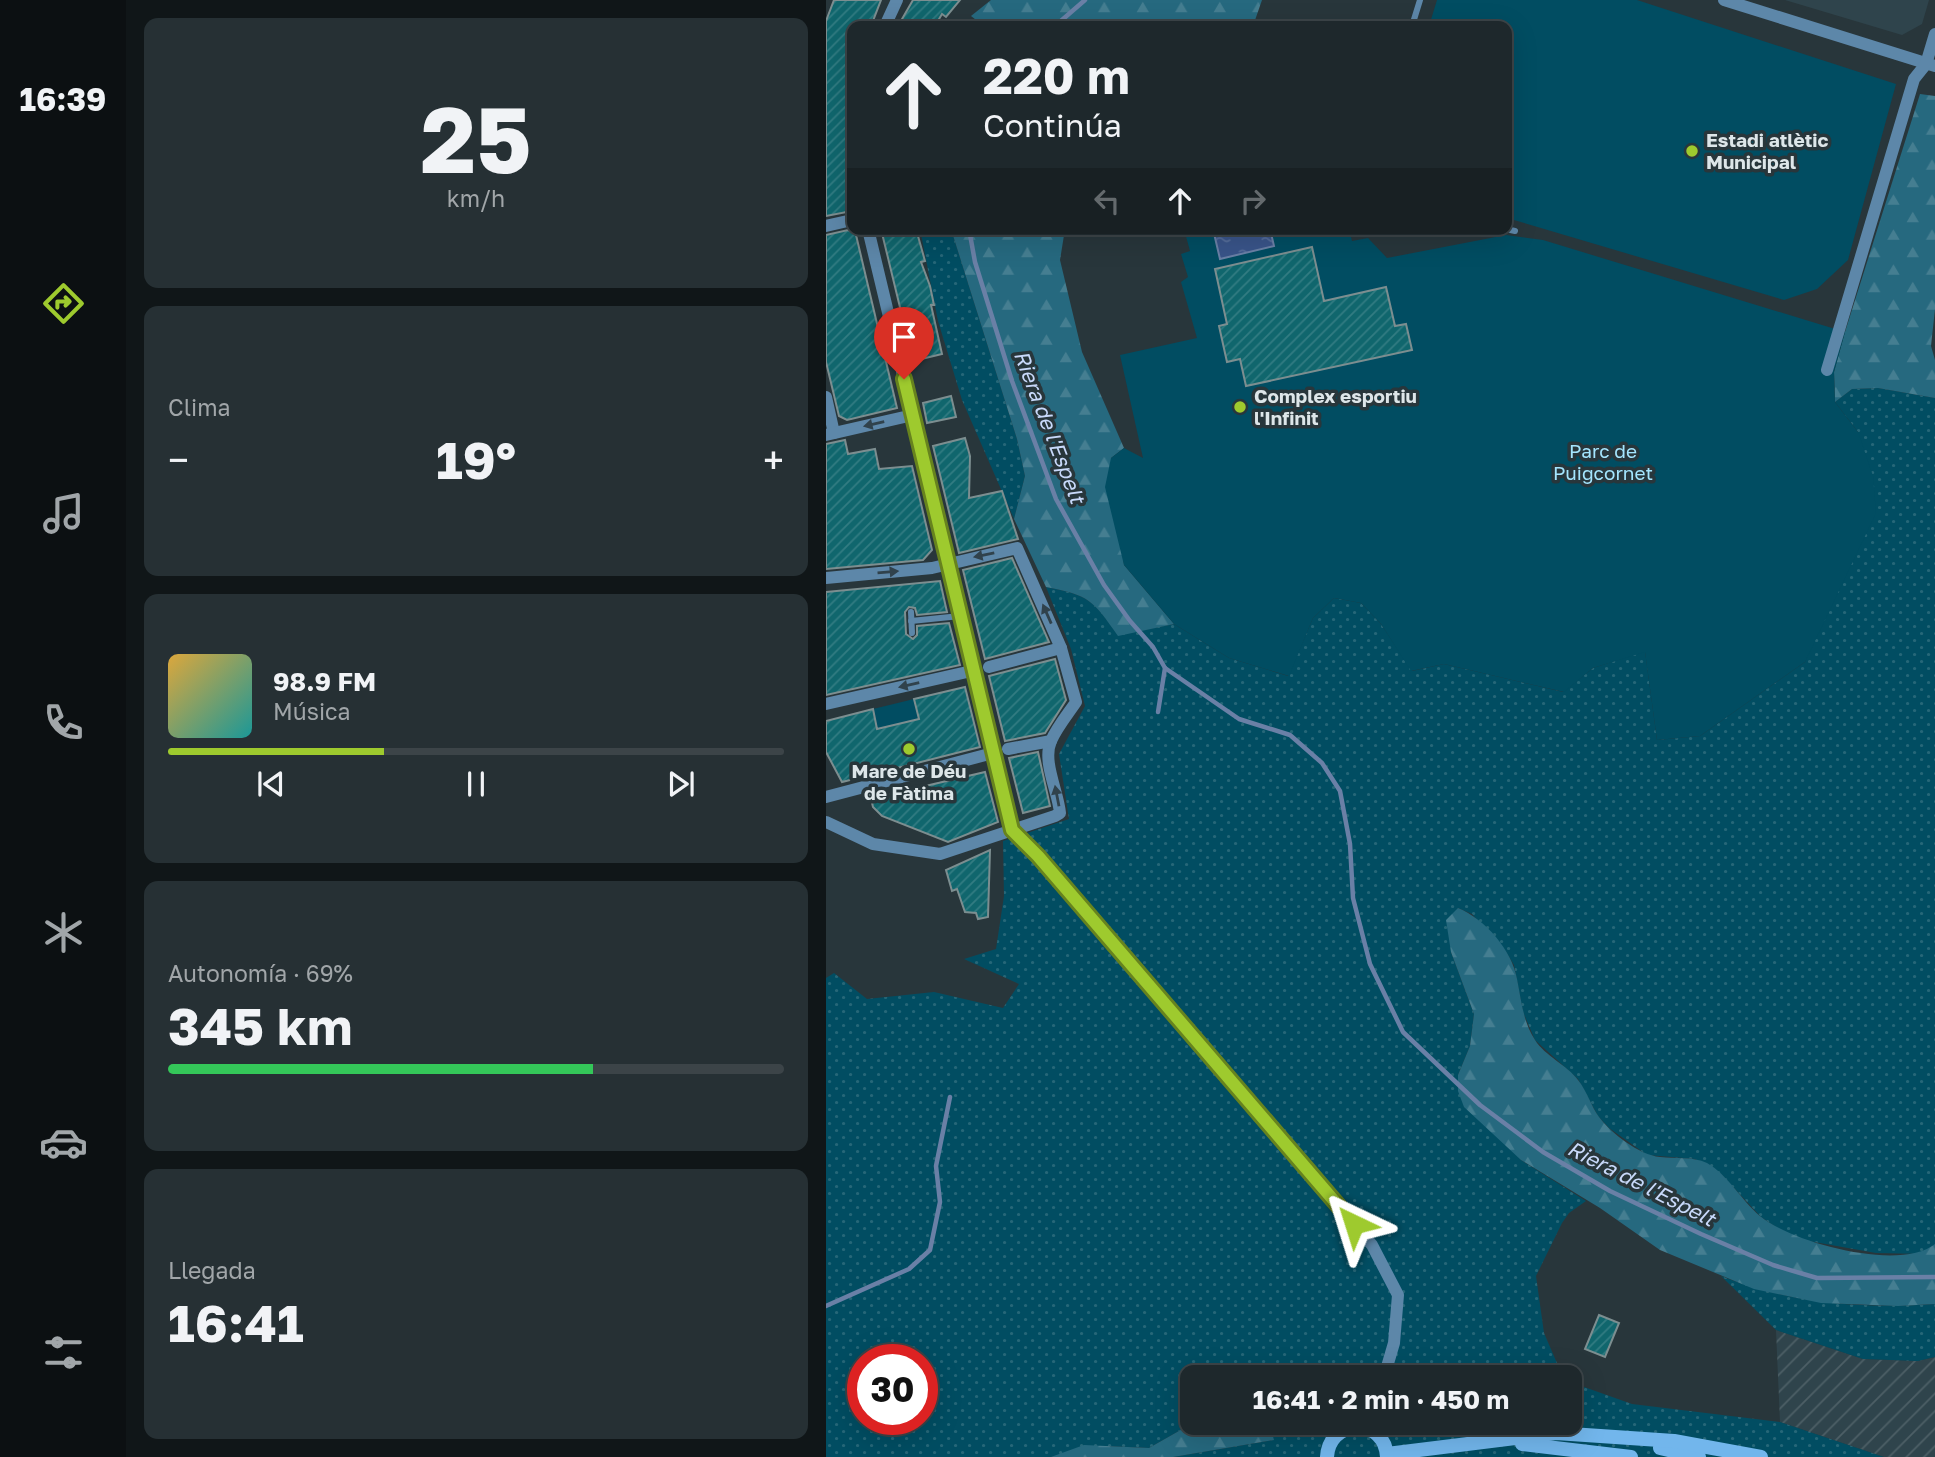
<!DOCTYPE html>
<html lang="es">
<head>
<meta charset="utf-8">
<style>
  body { margin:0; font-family:"Golos Text",sans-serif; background:#263034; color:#f1f3f6; height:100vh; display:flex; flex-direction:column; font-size:26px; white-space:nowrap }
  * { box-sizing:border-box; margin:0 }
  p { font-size:23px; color:#a1a6a9 }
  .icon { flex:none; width:38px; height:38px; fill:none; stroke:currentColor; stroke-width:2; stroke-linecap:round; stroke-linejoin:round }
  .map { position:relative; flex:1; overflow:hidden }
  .panel { display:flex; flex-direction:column; gap:18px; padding:18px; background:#101618; width:700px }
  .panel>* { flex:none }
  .banner { position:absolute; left:21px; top:21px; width:665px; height:214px; border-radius:14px; box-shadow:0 7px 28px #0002,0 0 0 2px #3c4448; background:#1e282c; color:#f1f3f6; overflow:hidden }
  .speed { position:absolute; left:21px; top:1344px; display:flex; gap:14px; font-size:35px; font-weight:700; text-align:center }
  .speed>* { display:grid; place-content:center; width:91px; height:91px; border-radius:50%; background:#1e282c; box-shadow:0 7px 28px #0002,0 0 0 2px #3c4448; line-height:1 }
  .speed .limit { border:10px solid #d22; background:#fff; color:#111 }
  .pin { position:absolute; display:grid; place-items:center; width:60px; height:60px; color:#fff; margin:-72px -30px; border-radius:50% 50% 50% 0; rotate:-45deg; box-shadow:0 0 7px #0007 }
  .pin .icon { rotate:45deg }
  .me { position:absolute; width:77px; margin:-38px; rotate:319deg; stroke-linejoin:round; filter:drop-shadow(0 0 5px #0008) }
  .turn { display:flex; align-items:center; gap:24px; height:147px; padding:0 21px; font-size:32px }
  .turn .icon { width:91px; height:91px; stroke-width:2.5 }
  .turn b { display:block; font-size:49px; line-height:60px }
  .lanes { display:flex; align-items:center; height:66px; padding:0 21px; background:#0003; justify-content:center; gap:35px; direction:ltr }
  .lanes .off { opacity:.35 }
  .big { font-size:52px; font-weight:700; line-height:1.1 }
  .panel .tile { flex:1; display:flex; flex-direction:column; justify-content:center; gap:10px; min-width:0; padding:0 24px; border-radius:14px; background:#263034 }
  .panel .dial { align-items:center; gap:0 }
  .dial b { font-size:91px; line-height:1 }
  .song { display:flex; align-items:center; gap:21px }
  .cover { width:84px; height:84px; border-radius:10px; background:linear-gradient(135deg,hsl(40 70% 55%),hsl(180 70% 35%)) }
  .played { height:7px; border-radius:4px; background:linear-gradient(90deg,#9eca2e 35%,#3c4448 35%) }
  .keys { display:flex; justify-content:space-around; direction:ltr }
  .heat { display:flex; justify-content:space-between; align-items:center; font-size:38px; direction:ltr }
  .charge { height:10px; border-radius:5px; background:linear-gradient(90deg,#34c759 69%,#3c4448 0) }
  .trip { position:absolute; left:354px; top:1365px; width:402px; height:70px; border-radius:14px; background:#1e282c; box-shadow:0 7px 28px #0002,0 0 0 2px #3c4448; font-weight:700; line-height:70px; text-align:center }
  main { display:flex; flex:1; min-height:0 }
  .dock { display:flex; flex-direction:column; width:126px; justify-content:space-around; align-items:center; background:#0c1012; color:#a1a6a9 }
  .dock .icon { width:49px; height:49px }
  .dock .active { color:#9eca2e }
  .dock b { font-size:32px; color:#f1f3f6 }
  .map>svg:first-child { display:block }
</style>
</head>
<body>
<main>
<nav class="dock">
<b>16:39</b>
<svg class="icon active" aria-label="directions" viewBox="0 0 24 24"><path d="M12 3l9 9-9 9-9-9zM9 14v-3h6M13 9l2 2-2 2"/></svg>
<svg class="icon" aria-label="music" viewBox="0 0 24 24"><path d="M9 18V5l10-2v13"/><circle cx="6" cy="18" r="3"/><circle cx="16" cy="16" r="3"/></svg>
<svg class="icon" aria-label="phone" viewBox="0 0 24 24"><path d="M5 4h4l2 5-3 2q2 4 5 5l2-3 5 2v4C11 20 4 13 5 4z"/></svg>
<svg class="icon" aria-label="climate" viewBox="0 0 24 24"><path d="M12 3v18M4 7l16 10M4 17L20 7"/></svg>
<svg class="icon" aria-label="car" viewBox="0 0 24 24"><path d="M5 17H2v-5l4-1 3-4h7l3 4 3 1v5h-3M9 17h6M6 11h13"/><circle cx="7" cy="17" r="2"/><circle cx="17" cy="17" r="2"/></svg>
<svg class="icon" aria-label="filters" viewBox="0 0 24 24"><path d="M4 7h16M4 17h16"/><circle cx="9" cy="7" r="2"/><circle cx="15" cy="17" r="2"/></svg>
</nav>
<section class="panel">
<div class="tile dial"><b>25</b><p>km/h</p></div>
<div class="tile"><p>Clima</p>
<div class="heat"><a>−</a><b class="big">19°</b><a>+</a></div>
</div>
<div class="tile">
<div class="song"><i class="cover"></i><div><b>98.9 FM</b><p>Música</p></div></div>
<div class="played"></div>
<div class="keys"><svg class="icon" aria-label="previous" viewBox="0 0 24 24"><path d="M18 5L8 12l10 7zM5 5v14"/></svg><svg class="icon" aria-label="pause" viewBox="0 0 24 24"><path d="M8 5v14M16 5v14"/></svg><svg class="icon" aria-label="next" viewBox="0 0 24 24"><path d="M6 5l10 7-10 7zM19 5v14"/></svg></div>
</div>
<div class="tile"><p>Autonomía · 69%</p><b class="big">345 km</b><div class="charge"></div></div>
<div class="tile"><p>Llegada</p><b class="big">16:41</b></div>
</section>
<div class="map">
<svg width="1109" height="1457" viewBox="0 0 1109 1457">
  <defs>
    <pattern id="industrial-furrows" width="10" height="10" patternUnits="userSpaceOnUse" patternTransform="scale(1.75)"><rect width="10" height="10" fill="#2f444c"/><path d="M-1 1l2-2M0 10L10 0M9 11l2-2" fill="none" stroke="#4d5f66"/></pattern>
    <pattern id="grass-dots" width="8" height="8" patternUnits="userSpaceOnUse" patternTransform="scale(1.75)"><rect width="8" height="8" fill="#014d62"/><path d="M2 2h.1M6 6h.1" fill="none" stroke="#266778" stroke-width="1.8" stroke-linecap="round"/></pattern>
    <pattern id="forest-firs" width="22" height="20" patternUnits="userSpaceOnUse" patternTransform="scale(1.75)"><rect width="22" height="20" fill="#26697f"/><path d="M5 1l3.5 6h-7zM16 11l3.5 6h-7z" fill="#457e91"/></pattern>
    <pattern id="water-ripples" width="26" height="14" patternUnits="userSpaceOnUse" patternTransform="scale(1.75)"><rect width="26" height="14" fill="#395489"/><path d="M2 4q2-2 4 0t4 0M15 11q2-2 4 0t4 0" fill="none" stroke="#556d9a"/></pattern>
    <pattern id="building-hatch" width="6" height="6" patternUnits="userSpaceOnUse" patternTransform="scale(1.75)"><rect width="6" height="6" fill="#10666d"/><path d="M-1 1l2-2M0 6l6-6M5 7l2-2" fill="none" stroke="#327c82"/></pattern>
  </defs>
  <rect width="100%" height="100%" fill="#28363b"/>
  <!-- built -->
  <path fill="#2f444c" d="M959 0H1103L1096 24 1076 35Z"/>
  <!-- industrial -->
  <path fill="url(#industrial-furrows)" d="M950 1330 1037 1359 1092 1361 1109 1357V1457H1058L954 1422Z"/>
  <!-- grass -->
  <g fill="url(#grass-dots)" fill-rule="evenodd">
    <path d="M94 229H125L191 439 199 476 188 519 136 400 112 321Z"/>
    <path d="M1052 388 1109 398V1245L1095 1254 1050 1253 977 1240 962 1235 935 1217 895 1174 869 1159 821 1155 783 1128 772 1116 752 1079 709 1040 697 1012 688 965 680 952 646 914 632 908 625 952 648 1014 644 1046 632 1075 695 1160 760 1201 743 1213 736 1223 710 1276 718 1333 737 1377H366L367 1423 323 1448 279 1446 225 1457H0V978L8 973 41 999 108 992 177 1008 193 984 138 959 170 949 178 896 177 841 243 819 233 754 259 706 245 649 220 587C263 595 267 600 292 635L348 624 403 658 462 676 487 618 508 598 535 603 555 624 586 671 618 664 737 692 767 668 819 651 831 740 874 736 979 662 1032 432 1009 402 1026 389ZM37 1360H96V1419H37Z"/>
    <path d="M895 1276C964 1303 1035 1309 1109 1304V1357L1092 1361 1037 1359 950 1330Z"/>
    <path d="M744 1382 806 1404 954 1422 1058 1457H347L447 1440 443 1423H744Z"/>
  </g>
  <!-- forest -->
  <g fill="url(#forest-firs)">
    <path d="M165 0H436L427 26H158L145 16Z"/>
    <path d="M1094 94 1109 96V309L1105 346 1109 360V398L1052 388 1026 389 1009 402 1008 372 1019 332Z"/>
    <path d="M125 229H239L234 260 256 352 298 448 285 458 298 565 348 624 292 636C267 600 263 595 220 587L188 519 199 476 191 439Z"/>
    <path d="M632 908C659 919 686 950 691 979 695 999 697 1022 709 1040 719 1056 741 1065 752 1080 761 1091 765 1106 773 1117 785 1133 813 1155 834 1157 850 1159 866 1156 881 1163 902 1175 915 1200 934 1216 966 1243 1074 1272 1109 1244V1304L1072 1306 995 1303 928 1289 834 1250 774 1208 695 1160 638 1107 632 1091V1075L644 1046 648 1014 625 952 620 920Z"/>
    <path d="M367 1423H443L448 1440 347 1457H225L258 1445 323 1448Z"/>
  </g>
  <!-- park -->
  <g fill="#014d62">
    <path d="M611 0H811L1070 84 1022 260 991 289 958 300 681 218V26H603Z"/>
    <path d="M358 229H523L526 241 542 238 561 258 680 235 717 240 1019 332 1008 372 1009 402 1032 432 1047 476 1050 513 979 662 874 736 831 740 819 652 767 668 738 692 618 664 585 671 555 624 535 603 508 598 487 618 463 676 403 658 348 624 298 565 279 487 285 458 298 448 317 458 294 355 371 338 355 282 362 277 355 254 364 251Z"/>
    <path d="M88 699 93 719 51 730 47 709Z"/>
  </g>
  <!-- water -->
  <path fill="url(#water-ripples)" stroke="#6a80a6" stroke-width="2" d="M387 229H444L448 246 394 259Z"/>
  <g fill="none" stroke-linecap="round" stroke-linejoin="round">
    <!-- stream -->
    <g stroke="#6a80a6" stroke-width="4.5">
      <path d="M229 26 259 0"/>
      <path d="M143 229 149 262 186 381 230 499 278 585 304 621 327 647 339 668 413 719 464 735 496 763 514 791 524 844 527 898 544 964 577 1032 654 1105 717 1152 784 1191 875 1234 947 1265 991 1278 1109 1277"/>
      <path d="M332 712 339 668"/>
      <path d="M0 1306 83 1269 104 1250 114 1202 110 1166 124 1097"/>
    </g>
  </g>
  <!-- building -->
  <g fill="url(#building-hatch)" stroke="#7c8e90" stroke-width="2">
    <path d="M8 0H55L45 26H26V137L21 183 26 211 0 216V21Z"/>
    <path d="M87 0H134L120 17 116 14 109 26H72Z"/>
    <path d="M55 229H90L99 261 95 262 104 286 108 305H105L116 354 87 361Z"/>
    <path d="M22 230 30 235 71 408 21 420 13 416 0 362V235Z"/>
    <path d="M486 247 498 301 560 287 569 326 580 324 586 350 420 386 414 359 401 362 393 326 401 324 389 269Z"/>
    <path d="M125 396 130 417 101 423 97 403Z"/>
    <path d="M139 438 144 456 143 498 176 491 192 539 133 553 107 446Z"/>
    <path d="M19 440 22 454 49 449 53 469 86 466 106 550 97 560 0 569V444Z"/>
    <path d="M186 558 223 642 159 659 137 570Z"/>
    <path d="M114 581 121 612 91 615 89 608 83 607 79 612 80 634 87 639 91 635V626L123 623 134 665 0 695V592Z"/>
    <path d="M229 659 240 700 219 733 179 741 163 676Z"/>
    <path d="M139 687 154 747 16 782 0 752V721L47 709 51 729 93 719 88 699Z"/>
    <path d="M212 752 224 806 197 813 183 758Z"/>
    <path d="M159 772 172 822 122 842 56 816 47 807 44 795 59 790 61 795Z"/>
    <path d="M164 850 162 917 152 919 150 913 139 912 131 889 126 891 120 870Z"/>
    <path d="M773 1315 793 1323 779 1357 759 1349Z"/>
  </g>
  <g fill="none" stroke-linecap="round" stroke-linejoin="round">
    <!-- lane -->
    <g stroke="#5d87a9" stroke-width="6">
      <path d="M586 26 594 0"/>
      <path d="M680 229 689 231"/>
      <path d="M85 612 86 633"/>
      <path d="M85 621 134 616"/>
    </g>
    <!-- street -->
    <g stroke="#5d87a9" stroke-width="12">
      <path d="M898 0 1109 66"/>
      <path d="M59 26 71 0"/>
      <path d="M0 226 26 220"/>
      <path d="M42 229 186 830 212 856 546 1245 572 1295 568 1343 558 1377"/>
      <path d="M1001 370 1088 79 1100 64 1109 34"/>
      <path d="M0 397 8 433"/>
      <path d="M0 435 87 415"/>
      <path d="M0 578 106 568 191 548 235 648 250 702C242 714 231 727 225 741 216 761 232 791 234 813L229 816 114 854 47 844 0 822"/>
      <path d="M163 667 235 648"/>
      <path d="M0 704 150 670"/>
      <path d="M182 749 225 741"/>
      <path d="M0 797 167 753"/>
    </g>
    <!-- secondary -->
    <g stroke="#72b6ec" stroke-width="14">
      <path d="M696 1444 805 1457"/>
      <path d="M834 1448 873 1457"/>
      <path d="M561 1454 730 1433 848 1441 935 1457"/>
      <path d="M501 1457C502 1439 513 1430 530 1426 548 1428 560 1438 561 1457"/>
    </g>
  </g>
  <!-- one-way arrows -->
  <defs><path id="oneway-solid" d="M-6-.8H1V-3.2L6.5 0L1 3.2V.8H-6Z" transform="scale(1.75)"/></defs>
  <g fill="#30424c">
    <use href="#oneway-solid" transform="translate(48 424) rotate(167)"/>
    <use href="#oneway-solid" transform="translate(158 555) rotate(168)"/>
    <use href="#oneway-solid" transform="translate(62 572) rotate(-5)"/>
    <use href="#oneway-solid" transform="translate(221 614) rotate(-114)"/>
    <use href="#oneway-solid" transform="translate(83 685) rotate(167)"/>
    <use href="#oneway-solid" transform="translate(231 796) rotate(-101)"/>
  </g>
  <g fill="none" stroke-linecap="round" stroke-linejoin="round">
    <defs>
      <path id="route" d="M78 379 186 830 212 856 528 1224"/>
    </defs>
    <!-- route casing -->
    <use href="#route" stroke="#67831e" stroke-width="18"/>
    <!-- route -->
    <use href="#route" stroke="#9eca2e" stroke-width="12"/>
  </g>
  <!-- markers -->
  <g fill="#9eca2e" stroke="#28363b" stroke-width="2.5">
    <circle cx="866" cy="151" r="7"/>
    <circle cx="414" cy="407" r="7"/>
    <circle cx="83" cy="749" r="7"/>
  </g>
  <g text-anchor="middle" stroke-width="7" stroke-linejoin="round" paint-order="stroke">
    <!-- poi labels -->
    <g font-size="19" font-weight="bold" fill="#dde6e9" stroke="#28363b" text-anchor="start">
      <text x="880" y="147">Estadi atlètic<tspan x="880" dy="22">Municipal</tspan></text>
      <text x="428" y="403">Complex esportiu<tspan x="428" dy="22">l'Infinit</tspan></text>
      <text x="83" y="778" text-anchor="middle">Mare de Déu<tspan x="83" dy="22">de Fàtima</tspan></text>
    </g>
    <!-- park labels -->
    <g font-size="19" fill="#a4e5fe" stroke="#28363b">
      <text x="777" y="458">Parc de<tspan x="777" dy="22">Puigcornet</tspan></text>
    </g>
    <!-- water labels -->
    <g font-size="21" font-style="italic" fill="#c8d9fa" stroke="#28363b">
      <text transform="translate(223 427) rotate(69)" y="7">Riera de l'Espelt</text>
      <text transform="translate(815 1184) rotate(27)" y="7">Riera de l'Espelt</text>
    </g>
  </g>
</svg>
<div class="speed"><div class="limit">30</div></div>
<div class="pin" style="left:78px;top:379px;background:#d93025"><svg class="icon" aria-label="arrive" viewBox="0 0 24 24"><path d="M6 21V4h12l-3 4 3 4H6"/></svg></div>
<svg class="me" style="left:528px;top:1224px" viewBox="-20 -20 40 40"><path d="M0-17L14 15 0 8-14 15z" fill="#9eca2e" stroke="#fff" stroke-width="4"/></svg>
<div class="trip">16:41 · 2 min · 450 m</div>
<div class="banner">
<div class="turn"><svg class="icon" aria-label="ahead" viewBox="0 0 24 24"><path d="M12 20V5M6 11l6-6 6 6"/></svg><div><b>220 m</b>Continúa</div></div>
<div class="lanes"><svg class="icon off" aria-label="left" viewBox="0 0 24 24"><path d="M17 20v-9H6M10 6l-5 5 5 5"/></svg><svg class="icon" aria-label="ahead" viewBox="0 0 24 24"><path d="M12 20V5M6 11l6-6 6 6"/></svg><svg class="icon off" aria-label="right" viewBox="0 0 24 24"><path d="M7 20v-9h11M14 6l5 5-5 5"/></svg></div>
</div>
</div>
</main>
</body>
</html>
